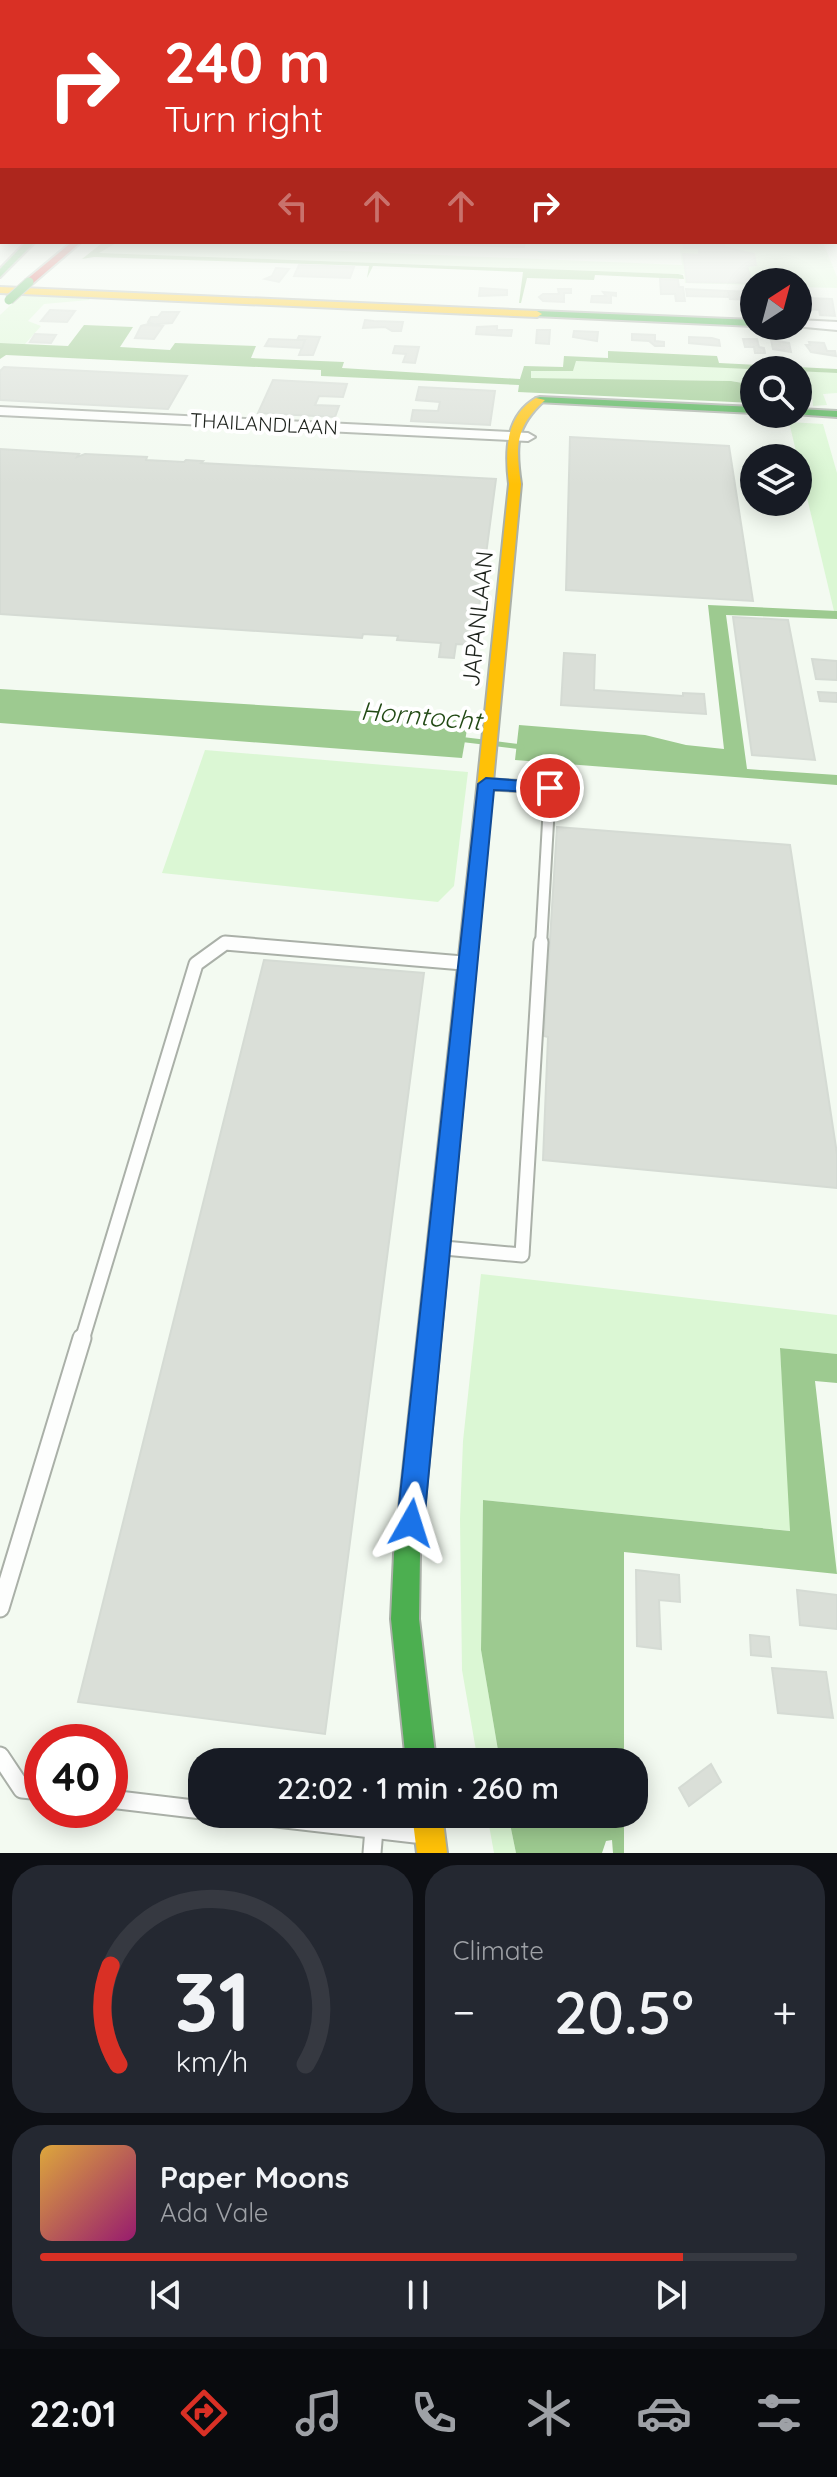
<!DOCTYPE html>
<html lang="en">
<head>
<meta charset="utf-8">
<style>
  body { margin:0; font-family:Quicksand,sans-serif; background:#242831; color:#f1f3f6; height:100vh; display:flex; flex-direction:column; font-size:30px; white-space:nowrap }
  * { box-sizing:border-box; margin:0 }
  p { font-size:26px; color:#9ea1a6 }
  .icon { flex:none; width:44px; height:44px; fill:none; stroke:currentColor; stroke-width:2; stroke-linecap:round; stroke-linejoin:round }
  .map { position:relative; height:1853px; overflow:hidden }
  .side { display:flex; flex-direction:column; gap:12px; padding:12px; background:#0d0f14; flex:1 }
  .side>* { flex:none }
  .hud { position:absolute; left:0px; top:0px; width:838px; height:244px; box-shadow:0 4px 20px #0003; background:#d93025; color:#fff; overflow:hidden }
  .needle { width:52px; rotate:36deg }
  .buttons { position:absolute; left:740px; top:268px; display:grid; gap:16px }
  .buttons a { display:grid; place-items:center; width:72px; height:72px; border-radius:50%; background:#171b24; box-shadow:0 4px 20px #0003; font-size:40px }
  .speed { position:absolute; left:24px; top:1724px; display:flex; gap:16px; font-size:40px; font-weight:700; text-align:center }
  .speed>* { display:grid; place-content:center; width:104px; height:104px; border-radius:50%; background:#171b24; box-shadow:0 4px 20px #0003; line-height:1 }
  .speed .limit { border:12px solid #d22; background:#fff; color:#111 }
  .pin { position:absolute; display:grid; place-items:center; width:68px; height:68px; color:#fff; margin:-34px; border:4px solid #fff; border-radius:50%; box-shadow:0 2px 8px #0007 }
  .me { position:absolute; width:88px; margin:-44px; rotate:6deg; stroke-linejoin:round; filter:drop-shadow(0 0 6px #0008) }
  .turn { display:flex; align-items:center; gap:28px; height:168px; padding:0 32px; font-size:36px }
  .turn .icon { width:104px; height:104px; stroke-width:2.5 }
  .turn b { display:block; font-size:56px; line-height:68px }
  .lanes { display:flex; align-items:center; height:76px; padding:0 32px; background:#0003; justify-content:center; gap:40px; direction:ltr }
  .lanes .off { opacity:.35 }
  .big { font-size:60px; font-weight:600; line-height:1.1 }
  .side .widget { flex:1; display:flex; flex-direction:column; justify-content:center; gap:12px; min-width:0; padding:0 28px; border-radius:32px; background:#242831 }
  .side .dial { align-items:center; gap:0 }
  .dial svg { height:208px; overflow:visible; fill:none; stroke:#363941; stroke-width:7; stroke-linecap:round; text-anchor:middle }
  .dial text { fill:#f1f3f6; stroke:none }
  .song { display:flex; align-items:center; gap:24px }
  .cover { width:96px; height:96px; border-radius:12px; background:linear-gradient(135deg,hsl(40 70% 55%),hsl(320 70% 35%)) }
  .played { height:8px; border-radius:4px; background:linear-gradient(90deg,#d93025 85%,#363941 85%) }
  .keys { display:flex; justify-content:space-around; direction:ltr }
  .heat { display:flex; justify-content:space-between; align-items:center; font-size:44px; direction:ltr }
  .side .tiles { flex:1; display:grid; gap:12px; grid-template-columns:1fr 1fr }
  .widget:last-child { grid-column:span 2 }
  .trip { position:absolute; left:188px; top:1748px; width:460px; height:80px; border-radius:32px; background:#171b24; box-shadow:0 4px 20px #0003; font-weight:600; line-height:80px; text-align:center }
  .dock { display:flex; height:128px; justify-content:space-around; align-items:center; background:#090b0e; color:#9ea1a6 }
  .dock .icon { width:56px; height:56px }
  .dock .active { color:#d93025 }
  .dock b { font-size:36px; color:#f1f3f6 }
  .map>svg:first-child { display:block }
</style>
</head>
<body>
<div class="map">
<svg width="837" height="1853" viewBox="0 0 837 1853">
  <rect width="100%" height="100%" fill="#f3faf1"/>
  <!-- green -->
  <g fill="#dbf7d4">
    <path d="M118 242H221L222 246 682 265 679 242H823L837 277V288L798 287V282H754V285L685 283 684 274 98 253Z"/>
    <path d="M25 292 92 296 89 300 44 304 28 321 41 326 25 344 0 343V315Z"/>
    <path d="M575 361 773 370H754V385L731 381 530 378 531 371H573Z"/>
    <path d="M798 371 837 373V393L823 394 827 405 813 406 812 395 798 392Z"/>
    <path d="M789 422 823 424 837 473V611H834Z"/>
    <path d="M205 750 468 772 454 886 438 902 162 873Z"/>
    <path d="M481 1274 837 1315V1354L780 1348 791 1531 483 1500 481 1650 500 1762H478L462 1670 460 1519 463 1441Z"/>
    <path d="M487 1814H508L516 1853H494Z"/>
  </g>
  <!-- water -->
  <g fill="#9dca90">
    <path d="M118 242 99 253 678 274 683 275 684 279 595 275 594 280 527 278 521 303H519L523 272 373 266 367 278 369 266 94 257 82 259 102 243Z"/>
    <path d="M84 325 133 327 120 347 170 350 175 343 256 346 251 358 344 362 342 368 520 379 524 366 563 367 564 356 608 358V351L717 356 719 363 837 369V373L576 361 573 371H531V378L731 381 754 385V403L518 392 519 385 321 376V370L6 355 0 359V343L68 346Z"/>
    <path d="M708 605 837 611V619L726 615 747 769 837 775V785L515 760 519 725 645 735 686 745 724 749Z"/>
    <path d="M0 689 469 718 462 758 0 723Z"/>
    <path d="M780 1348 837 1354V1383L815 1381 837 1574 624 1552V1762H500L481 1650 483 1500 790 1531Z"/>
    <path d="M508 1814H624V1853H613L612 1840 606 1841 602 1853H516Z"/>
  </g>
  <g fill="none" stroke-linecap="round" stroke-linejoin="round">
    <!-- stream -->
    <g stroke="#9dca90" stroke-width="5">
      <path d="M458 739 483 742"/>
      <path d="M498 744 522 747"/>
    </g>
  </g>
  <!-- building -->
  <g fill="#dadfd8" stroke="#d5dbd4" stroke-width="2">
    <path d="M388 242H525L524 247Z"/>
    <path d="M683 242H735H723L724 247 754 254 756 265 747 266 752 283 687 282 683 254 699 255V248H684Z"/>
    <path d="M299 265 354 267 350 278 294 276Z"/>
    <path d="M276 268 289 269 279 282 265 279 272 276Z"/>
    <path d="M660 279 678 280 679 287H683L685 301H676L675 294H661Z"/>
    <path d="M480 288 494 289 507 290V295L479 296Z"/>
    <path d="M558 289H571V293H564V302L543 301 539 297 543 294H559Z"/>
    <path d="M686 289 728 291 730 297 687 296Z"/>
    <path d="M728 291 754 292V300L730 299Z"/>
    <path d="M603 292 616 293V296L611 295V303L591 302 592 296H606Z"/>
    <path d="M806 298 832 299 835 316 820 315 819 310 809 309Z"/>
    <path d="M50 310 75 311 67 322 41 321Z"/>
    <path d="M162 312H179L172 323 145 325 151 323 148 322 151 317H158Z"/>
    <path d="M365 320 374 321 403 322 401 331H392L385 327 363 328Z"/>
    <path d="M141 326 144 325 163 326 154 339 135 338Z"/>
    <path d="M497 326V330H512L511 336 476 334 477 327Z"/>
    <path d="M537 330H550L549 344 536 343Z"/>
    <path d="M574 331 598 332 597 341 573 337Z"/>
    <path d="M35 334 56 335 51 343 30 342Z"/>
    <path d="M632 334 655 335V341L664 342V346H655L649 341 632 340Z"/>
    <path d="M299 336 320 337 313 355H299L305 340H297Z"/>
    <path d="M689 337 712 338 719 340 720 346 689 343Z"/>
    <path d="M269 339 297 340H305L302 348 265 346Z"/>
    <path d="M743 339H757L759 347 764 348 765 353H755L754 347H745Z"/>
    <path d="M771 340 789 343 791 352 773 349Z"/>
    <path d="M809 342 824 343 827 351H835L836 356 811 352 806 345H810Z"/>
    <path d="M395 346 419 347 415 363 403 362 406 354 393 353Z"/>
    <path d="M4 367 187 376 168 409 0 400V371Z"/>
    <path d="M273 380 347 384 343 397 319 396 315 405 339 406 335 417 258 413Z"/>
    <path d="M419 387 495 391 490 425 411 421 413 410 438 411 440 402 416 400Z"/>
    <path d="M570 437 729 446 753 601 566 590Z"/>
    <path d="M0 449 79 454 77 457 85 454 147 457 146 460 184 462 186 460 203 461 201 463 496 479 474 645 456 644 454 658 439 657 441 643 397 640 398 636 363 634 362 638 0 614Z"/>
    <path d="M733 617 788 620 815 760 752 755Z"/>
    <path d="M564 653 595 655 594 690 683 696V693L704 694 706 714 561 705Z"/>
    <path d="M812 659 837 661V680L816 679Z"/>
    <path d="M818 692 837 693V702L820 701Z"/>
    <path d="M557 827 790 845 837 1154V1188L543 1160 548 1037 544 1036Z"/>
    <path d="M264 960 424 973 325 1734 78 1702Z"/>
    <path d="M636 1570 679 1575 680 1602 659 1600 661 1649 637 1646Z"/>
    <path d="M797 1590 837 1595V1629L800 1625Z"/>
    <path d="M750 1635 769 1637 771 1657 751 1655Z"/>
    <path d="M772 1668 826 1672 833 1718 778 1713Z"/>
    <path d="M711 1764 721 1782 689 1806 679 1788Z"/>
  </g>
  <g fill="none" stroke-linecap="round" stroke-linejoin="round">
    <defs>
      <g id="lane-far2">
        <path d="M486 784 550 788 541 944"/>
        <path d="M223 944H239"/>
      </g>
      <g id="lane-far1">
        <path d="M444 1248 522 1255 541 942"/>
        <path d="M82 1340 196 964 225 943 463 963"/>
      </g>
      <g id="lane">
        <path d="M0 1608 82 1338"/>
        <path d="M0 1756 22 1789 42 1791"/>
        <path d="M110 1799 202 1810"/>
        <path d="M241 1814 415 1834"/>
        <path d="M372 1853 374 1829"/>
      </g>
      <g id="street">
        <path d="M798 320 837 322V330L794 326H798Z"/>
        <path d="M0 407 528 433 535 437 528 441 0 415Z"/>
      </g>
      <g id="fast">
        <path d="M26 242H35L0 277V269Z"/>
        <path d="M537 311 754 320V326L534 316 532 314Z"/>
        <path d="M540 397 754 407V413L536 402V398Z"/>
        <path d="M798 409 837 411V417L794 414H798Z"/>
        <path d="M479 840 487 846 420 1554 419 1619 436 1762H406L391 1619 394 1554 471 846Z"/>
      </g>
      <g id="slow">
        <path d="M0 287 537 311 542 314 537 317 0 293Z"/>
        <path d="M536 398 545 400C516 426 515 445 521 484L487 846 479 852 471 846 509 484C505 452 505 416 536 398Z"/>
        <path d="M412 1814H442L447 1853H417Z"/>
      </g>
      <path id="jam" d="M72 242H81L32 284H26V280Z"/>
    </defs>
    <!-- lane-far2 casing -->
    <use href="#lane-far2" stroke="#aab0a8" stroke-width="14"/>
    <!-- lane-far1 casing -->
    <use href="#lane-far1" stroke="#aab0a8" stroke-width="17"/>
    <!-- lane casing -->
    <use href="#lane" stroke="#aab0a8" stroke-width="21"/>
    <!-- street casing -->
    <use href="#street" stroke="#aab0a8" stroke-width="4"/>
    <!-- fast casing -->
    <use href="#fast" stroke="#aab0a8" stroke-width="4"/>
    <!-- slow casing -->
    <use href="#slow" stroke="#aab0a8" stroke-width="4"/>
    <!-- jam casing -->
    <use href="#jam" stroke="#aab0a8" stroke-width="4"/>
    <!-- lane-far2 -->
    <use href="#lane-far2" stroke="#fdfefd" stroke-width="10"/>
    <!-- lane-far1 -->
    <use href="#lane-far1" stroke="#fdfefd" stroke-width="13"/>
    <!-- lane -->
    <use href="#lane" stroke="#fdfefd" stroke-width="17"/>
    <!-- street -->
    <use href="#street" fill="#fdfefd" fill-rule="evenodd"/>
    <!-- fast -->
    <use href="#fast" fill="#4caf50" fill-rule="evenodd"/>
    <!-- slow -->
    <use href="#slow" fill="#ffc107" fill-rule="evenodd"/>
    <!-- jam -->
    <use href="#jam" fill="#c62828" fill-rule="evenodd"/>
    <defs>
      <path id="fast-bridge" d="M9 300 29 282"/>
    </defs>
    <!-- fast-bridge casing -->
    <use href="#fast-bridge" stroke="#aab0a8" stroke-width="11" stroke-linecap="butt"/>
    <!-- fast-bridge -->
    <use href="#fast-bridge" stroke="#4caf50" stroke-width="9"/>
  </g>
  <!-- sky -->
  <linearGradient id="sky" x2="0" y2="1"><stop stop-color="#8abdc5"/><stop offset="0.47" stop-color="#fafdf9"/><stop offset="1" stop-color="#fafdf9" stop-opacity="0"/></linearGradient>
  <rect width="837" height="485" fill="url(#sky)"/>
  <!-- route -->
  <path fill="#1a73e8" stroke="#114b97" stroke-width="2" d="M486 778 550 783 558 788 550 793 494 790 424 1523 420 1533 411 1537 401 1533 397 1523 478 784Z"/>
  <g text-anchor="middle" stroke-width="8" stroke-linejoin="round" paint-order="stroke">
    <!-- far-street labels -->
    <g font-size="20" fill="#1e231d" stroke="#fff">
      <text transform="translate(264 424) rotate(3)" y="7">THAILANDLAAN</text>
    </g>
    <!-- street labels -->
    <g font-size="24" fill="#1e231d" stroke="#fff">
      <text transform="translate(478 619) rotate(-84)" y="8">JAPANLAAN</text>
    </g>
    <!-- water labels -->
    <g font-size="26" font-style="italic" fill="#224a15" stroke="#fff">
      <text transform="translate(421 716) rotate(5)" y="9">Horntocht</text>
    </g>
  </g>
</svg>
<div class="buttons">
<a><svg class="needle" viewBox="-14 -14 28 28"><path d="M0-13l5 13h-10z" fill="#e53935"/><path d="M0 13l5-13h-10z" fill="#9ea1a6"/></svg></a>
<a><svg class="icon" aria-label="search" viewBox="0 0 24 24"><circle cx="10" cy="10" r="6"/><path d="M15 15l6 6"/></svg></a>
<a><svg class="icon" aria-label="layers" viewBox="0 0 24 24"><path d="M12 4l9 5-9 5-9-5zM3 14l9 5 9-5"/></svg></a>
</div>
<div class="speed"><div class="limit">40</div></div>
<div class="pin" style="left:550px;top:788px;background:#d93025"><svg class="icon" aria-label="arrive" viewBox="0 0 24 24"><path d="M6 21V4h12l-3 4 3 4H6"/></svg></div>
<svg class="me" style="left:411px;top:1523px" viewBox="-20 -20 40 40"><path d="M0-17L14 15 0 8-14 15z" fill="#1a73e8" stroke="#fff" stroke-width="4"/></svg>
<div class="trip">22:02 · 1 min · 260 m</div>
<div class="hud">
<div class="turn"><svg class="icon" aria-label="right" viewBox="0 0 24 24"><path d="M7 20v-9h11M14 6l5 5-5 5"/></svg><div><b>240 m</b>Turn right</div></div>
<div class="lanes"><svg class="icon off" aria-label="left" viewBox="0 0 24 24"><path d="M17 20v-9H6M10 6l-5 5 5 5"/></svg><svg class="icon off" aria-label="ahead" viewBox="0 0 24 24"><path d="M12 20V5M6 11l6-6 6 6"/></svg><svg class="icon off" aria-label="ahead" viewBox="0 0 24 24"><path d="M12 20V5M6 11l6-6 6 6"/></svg><svg class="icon" aria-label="right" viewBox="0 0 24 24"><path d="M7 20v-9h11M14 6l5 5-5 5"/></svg></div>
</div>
</div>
<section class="side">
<div class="tiles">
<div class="widget dial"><svg viewBox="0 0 100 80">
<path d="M14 69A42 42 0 1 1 86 69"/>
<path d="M14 69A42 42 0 0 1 11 31" stroke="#d93025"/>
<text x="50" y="56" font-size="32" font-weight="700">31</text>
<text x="50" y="72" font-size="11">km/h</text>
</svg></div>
<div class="widget"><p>Climate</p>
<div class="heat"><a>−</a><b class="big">20.5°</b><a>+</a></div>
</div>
<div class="widget">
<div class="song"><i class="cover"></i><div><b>Paper Moons</b><p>Ada Vale</p></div></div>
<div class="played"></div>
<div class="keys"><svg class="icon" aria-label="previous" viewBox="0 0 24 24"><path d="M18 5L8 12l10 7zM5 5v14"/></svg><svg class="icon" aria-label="pause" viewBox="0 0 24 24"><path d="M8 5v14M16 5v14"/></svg><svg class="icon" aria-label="next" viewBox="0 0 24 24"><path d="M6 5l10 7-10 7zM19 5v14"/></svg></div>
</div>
</div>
</section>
<nav class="dock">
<b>22:01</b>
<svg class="icon active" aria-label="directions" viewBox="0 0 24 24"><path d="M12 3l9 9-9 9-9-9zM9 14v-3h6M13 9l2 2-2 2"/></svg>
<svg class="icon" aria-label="music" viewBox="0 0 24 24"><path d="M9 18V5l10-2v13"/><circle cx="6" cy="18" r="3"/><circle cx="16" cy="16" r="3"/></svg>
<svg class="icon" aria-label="phone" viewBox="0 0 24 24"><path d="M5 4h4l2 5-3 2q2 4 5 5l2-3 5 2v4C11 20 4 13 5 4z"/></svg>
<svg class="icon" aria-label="climate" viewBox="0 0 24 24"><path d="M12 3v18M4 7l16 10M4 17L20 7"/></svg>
<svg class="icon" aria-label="car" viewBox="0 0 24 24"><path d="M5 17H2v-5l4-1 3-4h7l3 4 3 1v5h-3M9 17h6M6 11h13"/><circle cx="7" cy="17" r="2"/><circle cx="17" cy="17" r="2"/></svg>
<svg class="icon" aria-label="filters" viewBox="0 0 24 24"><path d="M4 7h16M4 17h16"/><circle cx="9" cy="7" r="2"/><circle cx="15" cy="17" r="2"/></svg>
</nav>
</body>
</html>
